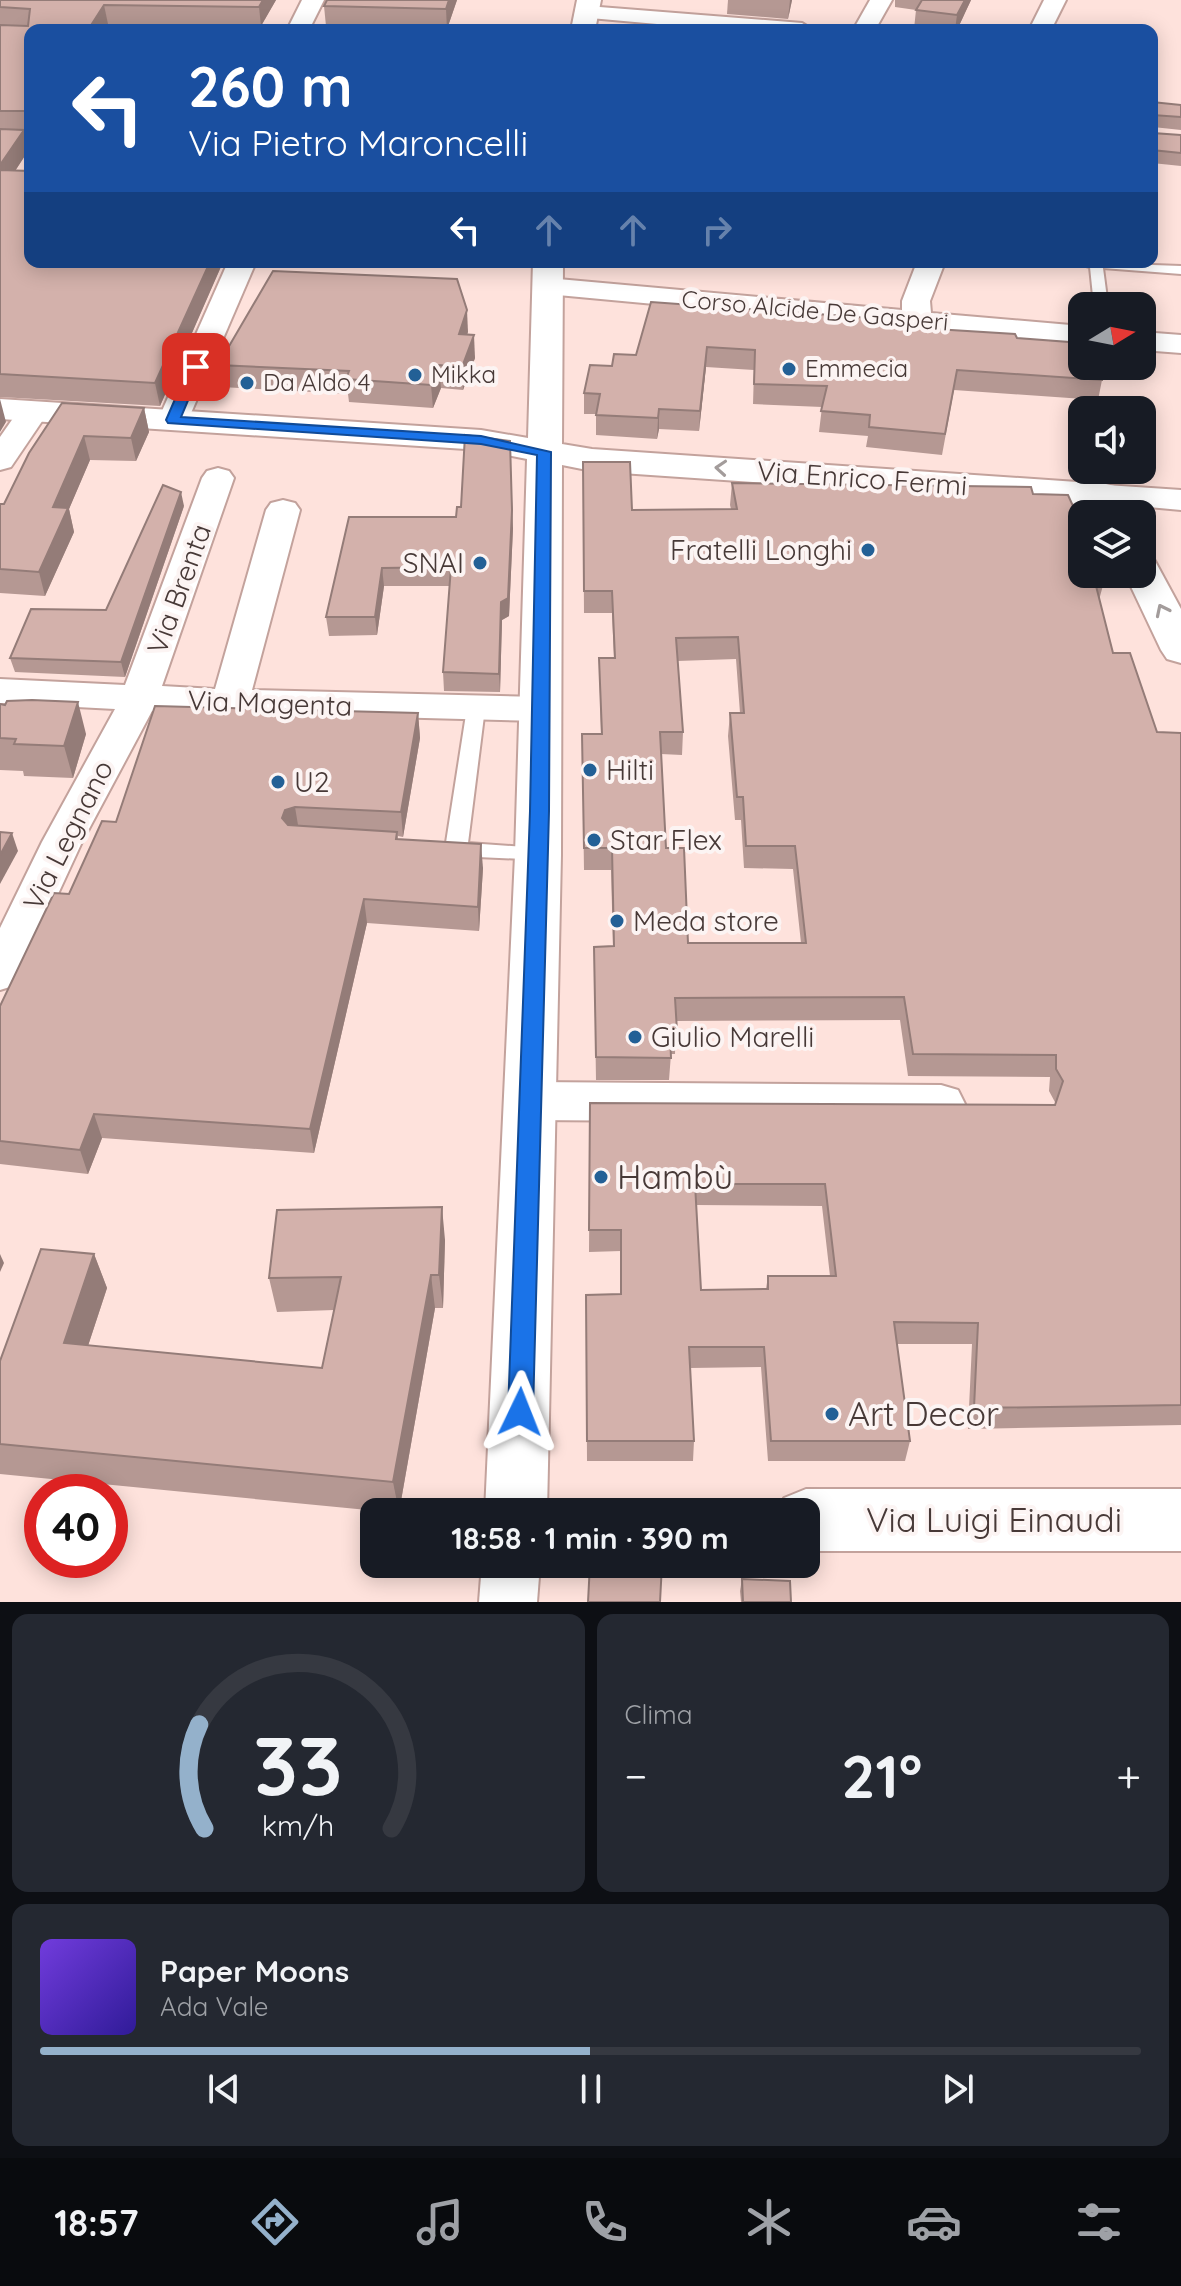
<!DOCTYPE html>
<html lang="it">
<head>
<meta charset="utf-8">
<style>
  body { margin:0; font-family:Quicksand,sans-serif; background:#242831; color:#f1f3f6; height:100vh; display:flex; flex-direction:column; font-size:30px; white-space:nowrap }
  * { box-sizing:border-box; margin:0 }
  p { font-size:26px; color:#9ea1a6 }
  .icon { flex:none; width:44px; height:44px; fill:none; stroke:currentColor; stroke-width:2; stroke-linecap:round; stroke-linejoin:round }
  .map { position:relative; height:1602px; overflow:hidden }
  .drawer { display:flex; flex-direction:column; gap:12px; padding:12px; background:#0d0f14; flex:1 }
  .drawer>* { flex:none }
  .top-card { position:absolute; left:24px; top:24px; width:1134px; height:244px; border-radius:16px; box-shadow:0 4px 20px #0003; background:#1a4fa0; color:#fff; overflow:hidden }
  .needle { width:52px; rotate:80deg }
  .fabs { position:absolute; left:1068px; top:292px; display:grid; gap:16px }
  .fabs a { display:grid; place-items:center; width:88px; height:88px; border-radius:16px; background:#171b24; box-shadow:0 4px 20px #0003; font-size:40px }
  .speed { position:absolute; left:24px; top:1474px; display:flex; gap:16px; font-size:40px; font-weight:700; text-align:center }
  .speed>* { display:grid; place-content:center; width:104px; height:104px; border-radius:50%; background:#171b24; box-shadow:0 4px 20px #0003; line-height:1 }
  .speed .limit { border:12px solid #d22; background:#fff; color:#111 }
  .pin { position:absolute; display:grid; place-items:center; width:68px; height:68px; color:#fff; margin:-34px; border-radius:16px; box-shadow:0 4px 12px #0006 }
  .me { position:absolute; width:88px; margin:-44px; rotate:2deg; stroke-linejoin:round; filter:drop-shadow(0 0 6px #0008) }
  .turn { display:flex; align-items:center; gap:28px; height:168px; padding:0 32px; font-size:36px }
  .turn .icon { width:104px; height:104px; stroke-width:2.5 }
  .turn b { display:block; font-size:56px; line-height:68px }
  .lanes { display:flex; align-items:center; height:76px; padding:0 32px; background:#0003; justify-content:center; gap:40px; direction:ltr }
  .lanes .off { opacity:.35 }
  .big { font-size:60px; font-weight:700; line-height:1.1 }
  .drawer .card { flex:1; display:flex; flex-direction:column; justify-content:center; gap:12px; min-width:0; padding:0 28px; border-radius:16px; background:#242831 }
  .drawer .dial { align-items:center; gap:0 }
  .dial svg { height:208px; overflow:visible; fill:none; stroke:#363941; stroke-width:7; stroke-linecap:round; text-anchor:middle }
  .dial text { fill:#f1f3f6; stroke:none }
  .song { display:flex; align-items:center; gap:24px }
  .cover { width:96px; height:96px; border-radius:12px; background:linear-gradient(135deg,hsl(260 70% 55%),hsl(250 70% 35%)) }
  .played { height:8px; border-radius:4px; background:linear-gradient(90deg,#94b1cb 50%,#363941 50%) }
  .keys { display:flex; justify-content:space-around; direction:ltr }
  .heat { display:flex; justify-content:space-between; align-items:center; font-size:44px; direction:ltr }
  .drawer .tiles { flex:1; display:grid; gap:12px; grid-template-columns:1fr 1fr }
  .card:last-child { grid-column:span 2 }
  .trip { position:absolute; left:360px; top:1498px; width:460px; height:80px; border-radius:16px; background:#171b24; box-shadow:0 4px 20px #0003; font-weight:700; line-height:80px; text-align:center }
  .tab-bar { display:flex; height:128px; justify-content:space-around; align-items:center; background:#090b0e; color:#9ea1a6 }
  .tab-bar .icon { width:56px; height:56px }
  .tab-bar .selected { color:#94b1cb }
  .tab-bar b { font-size:36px; color:#f1f3f6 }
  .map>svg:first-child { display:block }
</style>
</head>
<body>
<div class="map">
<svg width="1181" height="1602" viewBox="0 0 1181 1602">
  <rect width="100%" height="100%" fill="#fee2dc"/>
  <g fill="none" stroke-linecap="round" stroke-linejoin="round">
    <defs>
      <g id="lane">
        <path d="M1070 262 1181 266V274L1103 268 1108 306H1094L1090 267Z"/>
        <path d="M476 702 485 708 468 843 538 848 545 850 548 855 545 860 455 856 445 849 467 708Z"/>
      </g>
      <g id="street">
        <path d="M302 0H324L309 30H287Z"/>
        <path d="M870 0H892L875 30H853Z"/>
        <path d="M1044 0H1066L1051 30H1029Z"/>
        <path d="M587 6 802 23 813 30H724L579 17 576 12Z"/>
        <path d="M0 133 30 134V148L0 147Z"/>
        <path d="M228 262H256L188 420 184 427H162L158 420Z"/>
        <path d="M917 262H945L930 301 931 313 1082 326V344L547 294 537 292 533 286 537 280 547 278 902 310V301Z"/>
        <path d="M1142 332 1181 335V353L1142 350Z"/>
        <path d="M34 402 45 404 49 411 11 467 0 470V437L23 404Z"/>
        <path d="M218 468 229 471 234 478 162 686 215 689 266 510 271 503 283 500 295 503 300 510 252 690 541 697 554 700 560 709 554 718 541 721 152 711 82 842 16 985 0 990V928L42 842 115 709 0 703V679L125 685 202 478 207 471Z"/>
        <path d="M1106 485 1181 490V510L1094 502 1090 495 1094 488Z"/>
        <path d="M532 1082 941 1085 958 1090 965 1104 958 1118 941 1123 532 1120 515 1115 508 1101 515 1087Z"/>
        <path d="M482 1564H540L537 1602H479Z"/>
      </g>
      <g id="secondary">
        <path d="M577 0H601L595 30H571Z"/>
        <path d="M533 262H563L562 444 592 449 1106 484 1119 487 1134 514H1098L1093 505 592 471 562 465 561 855 547 1512H485L515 855 527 459 481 450 0 419V399L481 430 528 438Z"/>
        <path d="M1142 558 1155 561 1181 609V663L1167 659 1161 650 1125 574H1142Z"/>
        <path d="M806 1489H1181V1551H806V1512H778L784 1498Z"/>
      </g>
    </defs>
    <!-- lane casing -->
    <use href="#lane" stroke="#c3a29c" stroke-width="4"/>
    <!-- street casing -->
    <use href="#street" stroke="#c3a29c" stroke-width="4"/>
    <!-- secondary casing -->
    <use href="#secondary" stroke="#c3a29c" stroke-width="4"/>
    <!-- lane -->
    <use href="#lane" fill="#fff" fill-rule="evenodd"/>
    <!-- street -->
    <use href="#street" fill="#fff" fill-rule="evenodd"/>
    <!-- secondary -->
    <use href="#secondary" fill="#fff" fill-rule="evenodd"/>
  </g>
  <!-- wall -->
  <g fill="#b59893" fill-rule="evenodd">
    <path d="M0 0H276L261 26 108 24 104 30H30V131H24L28 151 15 171 223 262 160 406 0 397Z"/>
    <path d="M457 0 447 29 326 26 324 6Z"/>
    <path d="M728 0H792L788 19 727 14Z"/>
    <path d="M895 0H971L957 30 914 29 916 10 895 7Z"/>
    <path d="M1152 102 1181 105V130L1153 127V133L1181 135V166L1152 163Z"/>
    <path d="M467 310V335L475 358 463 390 441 388 433 408 349 402 348 394 222 387 218 365Z"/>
    <path d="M871 325 1017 338 1102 380 1098 400 954 390 942 455 866 447 868 436 819 432 822 407 753 404 754 370 706 367 699 431 659 429 657 439 596 435V414H584V393L612 366 636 355Z"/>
    <path d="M144 408 149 432 136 461 90 460 69 509 74 532 45 596 0 593V504H4L29 453Z"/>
    <path d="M583 462 632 510 731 509 730 505 732 483 1033 494 1105 578 1099 600 1113 653 1157 732 1181 733V1425L968 1429 972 1344H897L910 1441 905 1461H768L761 1367 690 1368 694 1441 693 1461H587L586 1295 620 1294 621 1251 589 1252 590 1103 1055 1105 1056 1104 1049 1091 1050 1077 908 1076 900 1020 676 1021 675 1054H671L669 1080H596L594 947 613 946 611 870H584L582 734H601L599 658H614L612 613H584ZM736 659 740 713H730L728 736 735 820H741L744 868 793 869 801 943H688L666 848 661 754 682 755 683 732 677 661ZM696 1205 822 1206 830 1276H768L766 1289 701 1290Z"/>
    <path d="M184 506 125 677 15 672 10 658 106 610Z"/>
    <path d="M349 517H456L513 528 509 616 502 620 500 692 444 691 443 672 450 586H384L377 635 329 636 326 617Z"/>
    <path d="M0 704 86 734 73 778 24 776 23 771 0 770Z"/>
    <path d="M418 713 420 738 403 837 398 836V839L483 868 479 931 367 923 314 1153 102 1138 88 1174 0 1164V1006L116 822Z"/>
    <path d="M445 1240 443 1308H435L399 1512H388L0 1474V1361L94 1254 107 1288 88 1346 322 1368 334 1310 277 1312 269 1278Z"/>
    <path d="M742 1579 791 1602H741L740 1591Z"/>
  </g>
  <!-- shaded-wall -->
  <g fill="#947c78">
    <path d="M263 0H276L261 26 259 7Z"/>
    <path d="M449 0H457L447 29 446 9Z"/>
    <path d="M790 0H792L788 19Z"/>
    <path d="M965 0H971L957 30H955L957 15Z"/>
    <path d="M104 5 108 24 104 30H88Z"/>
    <path d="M24 130 28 151 2 191 0 185V165Z"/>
    <path d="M210 262H223L160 406 155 383Z"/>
    <path d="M467 310 468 332 461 357 459 334Z"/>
    <path d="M474 335 475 358 463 390 462 367Z"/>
    <path d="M707 347 706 367 699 431 700 411Z"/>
    <path d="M439 365 441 388 433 408 431 385Z"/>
    <path d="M0 399 6 422 0 432Z"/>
    <path d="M144 408 149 432 136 461 131 438Z"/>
    <path d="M659 409V429L657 439 658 418Z"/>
    <path d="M84 436 90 460 69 509 74 532 45 596 39 572 53 507Z"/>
    <path d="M510 441 513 528 509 616 502 620 500 692 499 674 501 602Z"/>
    <path d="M181 492 184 506 125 677 121 662Z"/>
    <path d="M382 568 384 586 377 635 375 617Z"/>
    <path d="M78 702 86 734 73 778 64 746Z"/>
    <path d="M418 713 420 738 403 837 401 812Z"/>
    <path d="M295 807 299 831 286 843 282 818 285 810Z"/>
    <path d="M12 833 18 851 0 884V855Z"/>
    <path d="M481 844 483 868 479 931 478 907Z"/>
    <path d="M364 899 367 923 314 1153 310 1129Z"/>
    <path d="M94 1114 102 1138 88 1174 80 1150Z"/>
    <path d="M442 1207 445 1240 443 1308 439 1275Z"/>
    <path d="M0 1254 4 1263 0 1272Z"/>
    <path d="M94 1254 107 1288 78 1376 64 1343Z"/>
    <path d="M431 1275 435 1308 399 1512 393 1482Z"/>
  </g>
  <!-- building -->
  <g fill="#d3b1ab" stroke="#947c78" stroke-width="2" fill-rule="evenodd">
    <path d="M0 0H263L259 7 104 5 88 30H30V121L28 123 26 111H0V25L28 26 30 9 0 7Z"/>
    <path d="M327 0H449L446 9 324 6Z"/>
    <path d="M922 0H965L957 15 916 10Z"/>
    <path d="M1152 102 1181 105V117L1153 115V133L1181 135V153L1152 150Z"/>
    <path d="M0 129 24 130 0 165Z"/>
    <path d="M0 170 30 171V262H210L155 383 0 374Z"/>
    <path d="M273 271 457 279 467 310 459 334 474 335 462 367 439 365 431 385 346 379 349 371 218 365Z"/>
    <path d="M651 302 871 318V325L1015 334 1017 338 1082 343V366H1101L1102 380 957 370 945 434 869 427 870 415 821 411 827 386 754 384 755 350 707 347 700 411 659 409 658 418 596 415 600 394 584 393 590 365 612 366 614 354 636 355Z"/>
    <path d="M62 403 144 408 131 438 84 436 53 507 68 508 39 572 0 569V504H4L29 453Z"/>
    <path d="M465 435 510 441 512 510 508 598 501 602 499 674 443 672 451 567 382 568 375 617H326L349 517H456L457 507H461Z"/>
    <path d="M583 462H630L632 510 737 509 732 483 1031 487 1033 494 1068 495 1082 526V574H1104L1105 578H1094L1113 653H1130L1157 732 1181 733V1405L974 1408 978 1323 894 1322 910 1441H771L764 1347H689L694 1441H587L586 1295 621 1294V1230H589L590 1103 1055 1105 1063 1081 1056 1069V1055L913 1054 904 997 675 998 677 1031 670 1032 671 1058 596 1057 594 947 614 946 612 848H584L582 734H602L599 658H615L612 591H584ZM738 637 744 713H730L737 797H743L746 846H795L806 943H688L684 848H666L660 732H683L676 638ZM695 1184H825L836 1276H768V1289L701 1290Z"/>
    <path d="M163 485 181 492 121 662 10 658 31 609 106 610Z"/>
    <path d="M32 700 78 702 64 746 14 744 16 739 0 738V704L5 705 7 701Z"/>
    <path d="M155 706 418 713 401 812 295 807 285 810 282 818 288 825 397 832 396 839 481 844 478 907 364 899 310 1129 94 1114 80 1150 0 1141V1006L54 893 69 894 102 821 116 822Z"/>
    <path d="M0 832 12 833 0 855Z"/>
    <path d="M442 1207 439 1275H431L393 1482 0 1444V1361L41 1249 94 1254 64 1343 322 1368 341 1277 269 1278 277 1210Z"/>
    <path d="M590 1564H662L660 1602H588Z"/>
    <path d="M742 1579 790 1581 791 1602H743Z"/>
  </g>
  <!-- one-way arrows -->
  <defs><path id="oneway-chevron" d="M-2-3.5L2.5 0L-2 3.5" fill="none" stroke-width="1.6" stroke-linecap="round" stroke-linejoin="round" transform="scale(2)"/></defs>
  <g stroke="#a39c9b">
    <use href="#oneway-chevron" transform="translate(721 468) rotate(-176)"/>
    <use href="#oneway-chevron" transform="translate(1162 610) rotate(-116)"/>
  </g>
  <!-- route -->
  <path fill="#1a73e8" stroke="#114b97" stroke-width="2" d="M196 363 202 367 181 417 481 436 551 452 549 811 533 1412 529 1420 520 1423 511 1420 508 1412 530 811 537 455 481 444 168 423 166 420 189 367Z"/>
  <!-- markers -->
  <g fill="#236096" stroke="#fcf4f3" stroke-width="3">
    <circle cx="789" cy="369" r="8"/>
    <circle cx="415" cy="375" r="8"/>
    <circle cx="247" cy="383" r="8"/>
    <circle cx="868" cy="550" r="8"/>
    <circle cx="480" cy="563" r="8"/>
    <circle cx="590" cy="770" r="8"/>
    <circle cx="278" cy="782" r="8"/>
    <circle cx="594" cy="840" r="8"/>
    <circle cx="617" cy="921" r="8"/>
    <circle cx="635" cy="1037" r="8"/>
    <circle cx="601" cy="1177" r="8"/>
    <circle cx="832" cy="1414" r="8"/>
  </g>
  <g text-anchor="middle" stroke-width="8" stroke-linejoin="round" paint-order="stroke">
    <!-- far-street labels -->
    <g font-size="24" fill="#473937" stroke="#fcf4f3">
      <text transform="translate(815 311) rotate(5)" y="8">Corso Alcide De Gasperi</text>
    </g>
    <!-- far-poi labels -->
    <g font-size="24" fill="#473937" stroke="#fcf4f3" text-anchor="start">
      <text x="805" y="377">Emmecia</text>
      <text x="431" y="383">Mikka</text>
      <text x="263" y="391">Da Aldo 4</text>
    </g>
    <!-- street labels -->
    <g font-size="28" fill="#473937" stroke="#fcf4f3">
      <text transform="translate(862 478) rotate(4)" y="10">Via Enrico Fermi</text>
      <text transform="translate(179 589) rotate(-70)" y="10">Via Brenta</text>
      <text transform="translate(270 703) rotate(2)" y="10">Via Magenta</text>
      <text transform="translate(68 835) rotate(-63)" y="10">Via Legnano</text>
    </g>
    <!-- poi labels -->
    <g font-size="28" fill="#473937" stroke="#fcf4f3" text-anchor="start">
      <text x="852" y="560" text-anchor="end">Fratelli Longhi</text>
      <text x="464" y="573" text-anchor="end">SNAI</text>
      <text x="606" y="780">Hilti</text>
      <text x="294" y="792">U2</text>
      <text x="610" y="850">Star Flex</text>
      <text x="633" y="931">Meda store</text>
      <text x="651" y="1047">Giulio Marelli</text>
    </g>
    <!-- near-poi labels -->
    <g font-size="34" fill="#473937" stroke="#fcf4f3" text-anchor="start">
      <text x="617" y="1189">Hambù</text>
      <text x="848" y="1426">Art Decor</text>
    </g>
    <!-- near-street labels -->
    <g font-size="34" fill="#473937" stroke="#fcf4f3">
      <text x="994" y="1532">Via Luigi Einaudi</text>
    </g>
  </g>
</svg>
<div class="fabs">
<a><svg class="needle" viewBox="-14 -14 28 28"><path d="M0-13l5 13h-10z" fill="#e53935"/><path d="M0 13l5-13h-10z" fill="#9ea1a6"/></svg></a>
<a><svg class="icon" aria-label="sound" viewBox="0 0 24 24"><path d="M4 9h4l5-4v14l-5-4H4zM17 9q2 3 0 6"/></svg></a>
<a><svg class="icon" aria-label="layers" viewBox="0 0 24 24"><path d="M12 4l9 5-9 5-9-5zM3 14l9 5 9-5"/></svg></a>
</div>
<div class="speed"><div class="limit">40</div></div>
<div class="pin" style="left:196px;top:367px;background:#d93025"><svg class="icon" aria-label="arrive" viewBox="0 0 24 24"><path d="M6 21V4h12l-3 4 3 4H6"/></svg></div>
<svg class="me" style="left:520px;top:1412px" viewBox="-20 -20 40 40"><path d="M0-17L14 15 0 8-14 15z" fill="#1a73e8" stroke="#fff" stroke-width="4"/></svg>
<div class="trip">18:58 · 1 min · 390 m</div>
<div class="top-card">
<div class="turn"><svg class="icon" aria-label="left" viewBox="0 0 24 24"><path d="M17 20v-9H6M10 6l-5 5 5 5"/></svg><div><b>260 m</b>Via Pietro Maroncelli</div></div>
<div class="lanes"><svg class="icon" aria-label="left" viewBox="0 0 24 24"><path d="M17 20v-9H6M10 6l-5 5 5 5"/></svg><svg class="icon off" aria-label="ahead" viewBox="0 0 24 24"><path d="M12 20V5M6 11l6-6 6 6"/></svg><svg class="icon off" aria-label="ahead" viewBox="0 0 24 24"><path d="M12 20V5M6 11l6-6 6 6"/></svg><svg class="icon off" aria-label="right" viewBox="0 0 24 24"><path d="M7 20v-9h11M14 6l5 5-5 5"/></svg></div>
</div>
</div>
<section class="drawer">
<div class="tiles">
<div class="card dial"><svg viewBox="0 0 100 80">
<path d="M14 69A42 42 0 1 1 86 69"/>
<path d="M14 69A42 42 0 0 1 12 29" stroke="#94b1cb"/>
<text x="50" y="56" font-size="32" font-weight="700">33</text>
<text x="50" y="72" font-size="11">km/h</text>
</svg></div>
<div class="card"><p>Clima</p>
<div class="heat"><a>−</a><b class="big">21°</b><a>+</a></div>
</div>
<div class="card">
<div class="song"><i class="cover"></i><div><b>Paper Moons</b><p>Ada Vale</p></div></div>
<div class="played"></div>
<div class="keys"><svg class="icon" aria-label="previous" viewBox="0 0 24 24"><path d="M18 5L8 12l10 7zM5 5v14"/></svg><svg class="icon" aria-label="pause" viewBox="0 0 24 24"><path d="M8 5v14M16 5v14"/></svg><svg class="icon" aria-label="next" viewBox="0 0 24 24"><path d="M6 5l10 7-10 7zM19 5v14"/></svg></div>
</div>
</div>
</section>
<nav class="tab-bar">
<b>18:57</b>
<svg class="icon selected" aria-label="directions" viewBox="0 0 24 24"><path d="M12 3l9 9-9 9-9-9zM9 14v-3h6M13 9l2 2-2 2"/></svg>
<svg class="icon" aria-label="music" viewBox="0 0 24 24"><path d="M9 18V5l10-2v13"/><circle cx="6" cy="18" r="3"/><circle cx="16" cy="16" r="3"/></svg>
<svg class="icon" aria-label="phone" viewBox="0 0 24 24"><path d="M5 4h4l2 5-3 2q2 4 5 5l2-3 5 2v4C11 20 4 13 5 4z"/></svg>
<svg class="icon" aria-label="climate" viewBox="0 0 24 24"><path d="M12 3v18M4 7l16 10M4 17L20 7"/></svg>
<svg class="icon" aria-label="car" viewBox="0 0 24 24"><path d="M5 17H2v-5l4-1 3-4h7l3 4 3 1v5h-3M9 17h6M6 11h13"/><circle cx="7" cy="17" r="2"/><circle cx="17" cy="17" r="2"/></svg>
<svg class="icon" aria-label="filters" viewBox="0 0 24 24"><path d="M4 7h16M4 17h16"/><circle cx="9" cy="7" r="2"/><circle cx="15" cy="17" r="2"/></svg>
</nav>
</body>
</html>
